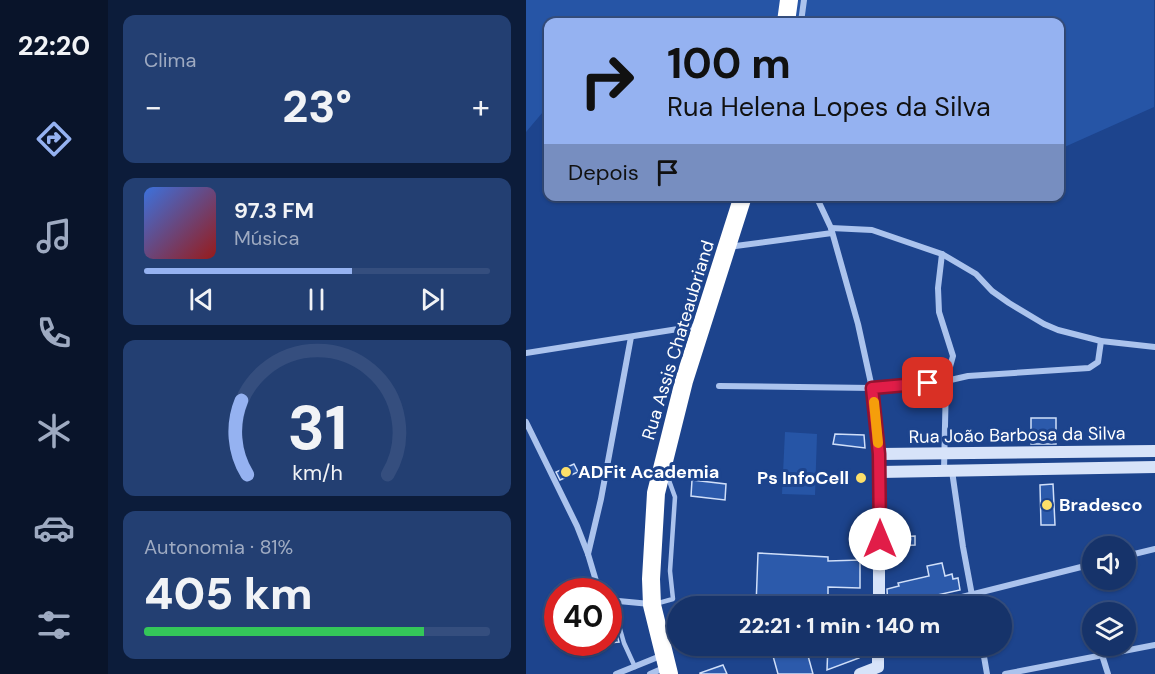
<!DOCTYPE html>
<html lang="pt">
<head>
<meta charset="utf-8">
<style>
  body { margin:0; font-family:"DM Sans",sans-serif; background:#233f72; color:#f1f3f6; height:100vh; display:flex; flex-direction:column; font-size:22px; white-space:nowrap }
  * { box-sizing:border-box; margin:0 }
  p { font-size:20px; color:#9eaac1 }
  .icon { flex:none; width:33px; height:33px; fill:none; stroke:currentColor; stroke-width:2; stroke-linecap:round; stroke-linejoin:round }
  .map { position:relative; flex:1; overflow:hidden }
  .details { display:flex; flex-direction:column; gap:15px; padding:15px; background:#0c1c3a; width:418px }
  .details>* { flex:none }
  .top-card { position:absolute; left:18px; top:18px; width:520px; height:183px; border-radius:12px; box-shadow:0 2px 4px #0004,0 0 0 2px #354e7e; background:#95b2f1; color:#111; overflow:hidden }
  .tools { position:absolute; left:556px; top:536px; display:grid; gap:12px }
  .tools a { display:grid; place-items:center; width:54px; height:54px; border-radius:50%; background:#16336a; box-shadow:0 2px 4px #0004,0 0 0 2px #354e7e; font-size:30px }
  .speed { position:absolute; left:18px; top:578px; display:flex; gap:12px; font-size:30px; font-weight:700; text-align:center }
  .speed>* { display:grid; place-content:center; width:78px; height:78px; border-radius:50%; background:#16336a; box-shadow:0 2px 4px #0004,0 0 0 2px #354e7e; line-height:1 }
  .speed .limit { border:9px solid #d22; background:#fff; color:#111 }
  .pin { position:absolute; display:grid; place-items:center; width:51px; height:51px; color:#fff; margin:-26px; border-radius:12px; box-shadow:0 3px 9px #0006 }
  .me { position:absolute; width:66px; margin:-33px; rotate:0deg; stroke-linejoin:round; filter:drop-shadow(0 0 4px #0008) }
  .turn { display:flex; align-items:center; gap:21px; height:126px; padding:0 24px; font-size:27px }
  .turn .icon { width:78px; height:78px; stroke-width:2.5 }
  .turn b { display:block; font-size:42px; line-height:51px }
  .then { display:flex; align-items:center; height:57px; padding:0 24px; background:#0003; gap:12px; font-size:22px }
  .big { font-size:45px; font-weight:800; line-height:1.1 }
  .details .card { flex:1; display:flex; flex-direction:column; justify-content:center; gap:9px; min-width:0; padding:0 21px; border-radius:12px; background:#233f72 }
  .details .dial { align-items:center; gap:0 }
  .dial svg { height:156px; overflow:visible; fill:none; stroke:#354e7e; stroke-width:7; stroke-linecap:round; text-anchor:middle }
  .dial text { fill:#f1f3f6; stroke:none }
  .song { display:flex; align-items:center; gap:18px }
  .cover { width:72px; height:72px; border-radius:9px; background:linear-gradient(135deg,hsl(220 70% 55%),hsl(0 70% 35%)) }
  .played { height:6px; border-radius:3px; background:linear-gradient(90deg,#95b2f1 60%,#354e7e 60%) }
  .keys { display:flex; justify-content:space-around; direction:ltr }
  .heat { display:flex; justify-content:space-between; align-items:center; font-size:33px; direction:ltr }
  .charge { height:9px; border-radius:4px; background:linear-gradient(90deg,#34c759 81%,#354e7e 0) }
  .trip { position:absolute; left:141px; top:596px; width:345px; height:60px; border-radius:30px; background:#16336a; box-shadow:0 2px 4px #0004,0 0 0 2px #354e7e; font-weight:800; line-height:60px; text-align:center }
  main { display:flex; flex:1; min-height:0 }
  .tab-bar { display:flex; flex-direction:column; width:108px; justify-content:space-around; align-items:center; background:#09142a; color:#9eaac1 }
  .tab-bar .icon { width:42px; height:42px }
  .tab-bar .selected { color:#95b2f1 }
  .tab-bar b { font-size:27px; color:#f1f3f6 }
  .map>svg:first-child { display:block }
</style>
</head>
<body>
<main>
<nav class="tab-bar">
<b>22:20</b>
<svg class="icon selected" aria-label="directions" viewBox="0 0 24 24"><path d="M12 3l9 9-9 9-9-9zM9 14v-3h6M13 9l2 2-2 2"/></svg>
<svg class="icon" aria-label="music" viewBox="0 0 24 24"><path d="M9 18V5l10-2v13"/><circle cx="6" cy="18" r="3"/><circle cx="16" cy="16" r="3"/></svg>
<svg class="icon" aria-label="phone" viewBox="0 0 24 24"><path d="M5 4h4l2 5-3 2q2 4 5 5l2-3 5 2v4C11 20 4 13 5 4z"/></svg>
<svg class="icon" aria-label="climate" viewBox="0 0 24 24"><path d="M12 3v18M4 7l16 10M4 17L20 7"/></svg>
<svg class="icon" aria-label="car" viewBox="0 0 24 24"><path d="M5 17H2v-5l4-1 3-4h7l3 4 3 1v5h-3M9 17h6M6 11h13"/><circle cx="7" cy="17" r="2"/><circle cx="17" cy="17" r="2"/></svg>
<svg class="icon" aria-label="filters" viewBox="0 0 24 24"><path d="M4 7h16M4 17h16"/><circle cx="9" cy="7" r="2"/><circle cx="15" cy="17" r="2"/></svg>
</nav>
<section class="details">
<div class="card"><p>Clima</p>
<div class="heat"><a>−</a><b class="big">23°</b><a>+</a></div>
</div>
<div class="card">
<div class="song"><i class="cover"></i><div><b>97.3 FM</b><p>Música</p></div></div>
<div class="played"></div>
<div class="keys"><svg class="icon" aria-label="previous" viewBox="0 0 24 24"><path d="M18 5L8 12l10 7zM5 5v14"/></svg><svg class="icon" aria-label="pause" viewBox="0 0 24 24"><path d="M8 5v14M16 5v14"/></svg><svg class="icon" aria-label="next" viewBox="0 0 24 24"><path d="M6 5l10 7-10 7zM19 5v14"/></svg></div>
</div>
<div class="card dial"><svg viewBox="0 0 100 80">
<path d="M14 69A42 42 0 1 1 86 69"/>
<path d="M14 69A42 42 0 0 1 11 31" stroke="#95b2f1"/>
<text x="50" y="56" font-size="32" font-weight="700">31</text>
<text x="50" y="72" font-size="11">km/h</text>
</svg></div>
<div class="card"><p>Autonomia · 81%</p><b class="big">405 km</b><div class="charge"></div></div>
</section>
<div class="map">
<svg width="629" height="674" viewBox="0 0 629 674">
  <rect width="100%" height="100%" fill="#1d448d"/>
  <!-- green -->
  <g fill="#2655a6">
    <path d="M0 0H628V107L534 149V22H22V106L0 132Z"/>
    <path d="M259 432 291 434 289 495 256 494Z"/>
  </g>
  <!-- building -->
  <g fill="#2c5aab" stroke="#d0dff9" stroke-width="1.5">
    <rect x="505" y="418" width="25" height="26"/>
    <path d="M309 434 338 435 339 448 307 444Z"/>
    <path d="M48 464 52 472 34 480 30 472Z"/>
    <path d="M166 480 200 484 199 500 165 496Z"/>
    <path d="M527 484 529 525H515L514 485Z"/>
    <path d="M389 536V545L363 546V537Z"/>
    <path d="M232 553 302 557V561L334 560V588L302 587V606H230Z"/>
    <path d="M416 563 419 576 426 574 427 579 432 578 434 590 362 606 361 589 373 586 372 583 403 576 401 566Z"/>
    <path d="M82 617H86L93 642 82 643Z"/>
    <path d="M279 645 287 674H252L247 656Z"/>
    <path d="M302 645H333V658L301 670Z"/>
    <path d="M362 645H375L378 655H362Z"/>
    <path d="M197 665 201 674H174V673Z"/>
  </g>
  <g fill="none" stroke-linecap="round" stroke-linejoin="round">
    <!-- lane -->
    <g stroke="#abc3ed" stroke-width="4.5">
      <path d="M86 601 98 643 109 667"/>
      <path d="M129 604 147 599 144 571 149 497 141 475"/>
    </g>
    <!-- street -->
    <g stroke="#abc3ed" stroke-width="6">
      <path d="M275 22 278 0"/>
      <path d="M290 196 305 228 332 324 346 388 353 454"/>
      <path d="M305 228 346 230 416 254 450 274 466 291 483 303 518 324 532 330 575 341 629 347"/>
      <path d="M202 247 306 233"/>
      <path d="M416 254 412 288 413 312 427 356 420 381 418 470"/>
      <path d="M0 353 171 326"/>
      <path d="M193 386 346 388 420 381 442 376 563 368 572 362 575 341"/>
      <path d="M0 422 51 526 62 554 73 591"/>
      <path d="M426 471 437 547 448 606"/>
      <path d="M62 554 75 499 105 337"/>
      <path d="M600 556 629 549"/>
      <path d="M82 600 124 604"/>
      <path d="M400 606 567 564"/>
      <path d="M456 645 461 674"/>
      <path d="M576 655 582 674"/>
      <path d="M90 674 137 655"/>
      <path d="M124 674 140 667"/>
      <path d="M479 674 629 645"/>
    </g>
    <!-- secondary -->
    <g stroke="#d7e3f9" stroke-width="12">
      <path d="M354 472 629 467"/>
      <path d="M353 606V454L629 451"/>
      <path d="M334 674 352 667V645"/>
    </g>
    <!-- highway -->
    <g stroke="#fff" stroke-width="18">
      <path d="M260 22 263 0"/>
      <path d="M143 674 126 605 125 579 130 493 158 381 217 196"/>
    </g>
  </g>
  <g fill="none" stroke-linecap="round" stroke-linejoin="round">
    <defs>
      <path id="route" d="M354 539 353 454 346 388 402 383"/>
    </defs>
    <!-- route casing -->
    <use href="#route" stroke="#92132f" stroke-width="15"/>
    <!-- route -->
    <use href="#route" stroke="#e11d48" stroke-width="10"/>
    <!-- slow -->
    <path stroke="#f59e0b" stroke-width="10" d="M348 402 352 443"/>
  </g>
  <!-- markers -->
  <g fill="#fcdf69" stroke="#1d448d" stroke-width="2">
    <circle cx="40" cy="472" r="6"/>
    <circle cx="335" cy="478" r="6"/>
    <circle cx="521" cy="505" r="6"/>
  </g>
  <g text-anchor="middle" stroke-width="6" stroke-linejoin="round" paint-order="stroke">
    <!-- street labels -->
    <g font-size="18" fill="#fff" stroke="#1d448d">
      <text transform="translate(152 340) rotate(-73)" y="6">Rua Assis Chateaubriand</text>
      <text transform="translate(491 435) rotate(-1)" y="6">Rua João Barbosa da Silva</text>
    </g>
    <!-- poi labels -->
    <g font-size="18" font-weight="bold" fill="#fff" stroke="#1d448d" text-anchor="start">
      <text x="52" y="478">ADFit Academia</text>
      <text x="323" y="484" text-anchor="end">Ps InfoCell</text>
      <text x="533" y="511">Bradesco</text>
    </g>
  </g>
</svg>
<div class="tools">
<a><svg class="icon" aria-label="sound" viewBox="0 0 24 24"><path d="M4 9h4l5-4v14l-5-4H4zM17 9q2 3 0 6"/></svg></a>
<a><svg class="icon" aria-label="layers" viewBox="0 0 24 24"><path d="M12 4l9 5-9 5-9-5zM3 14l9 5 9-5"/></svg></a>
</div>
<div class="speed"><div class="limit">40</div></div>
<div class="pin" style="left:402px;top:383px;background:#d93025"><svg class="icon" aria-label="arrive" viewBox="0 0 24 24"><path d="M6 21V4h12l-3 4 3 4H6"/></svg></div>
<svg class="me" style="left:354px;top:539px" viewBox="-20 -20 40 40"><circle r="19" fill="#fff"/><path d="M0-13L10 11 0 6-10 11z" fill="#e11d48"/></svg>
<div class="trip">22:21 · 1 min · 140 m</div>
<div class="top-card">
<div class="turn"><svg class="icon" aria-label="right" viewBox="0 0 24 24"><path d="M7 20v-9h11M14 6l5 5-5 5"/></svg><div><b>100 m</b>Rua Helena Lopes da Silva</div></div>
<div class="then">Depois<svg class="icon" aria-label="arrive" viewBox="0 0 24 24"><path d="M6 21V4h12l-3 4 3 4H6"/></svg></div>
</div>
</div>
</main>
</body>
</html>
